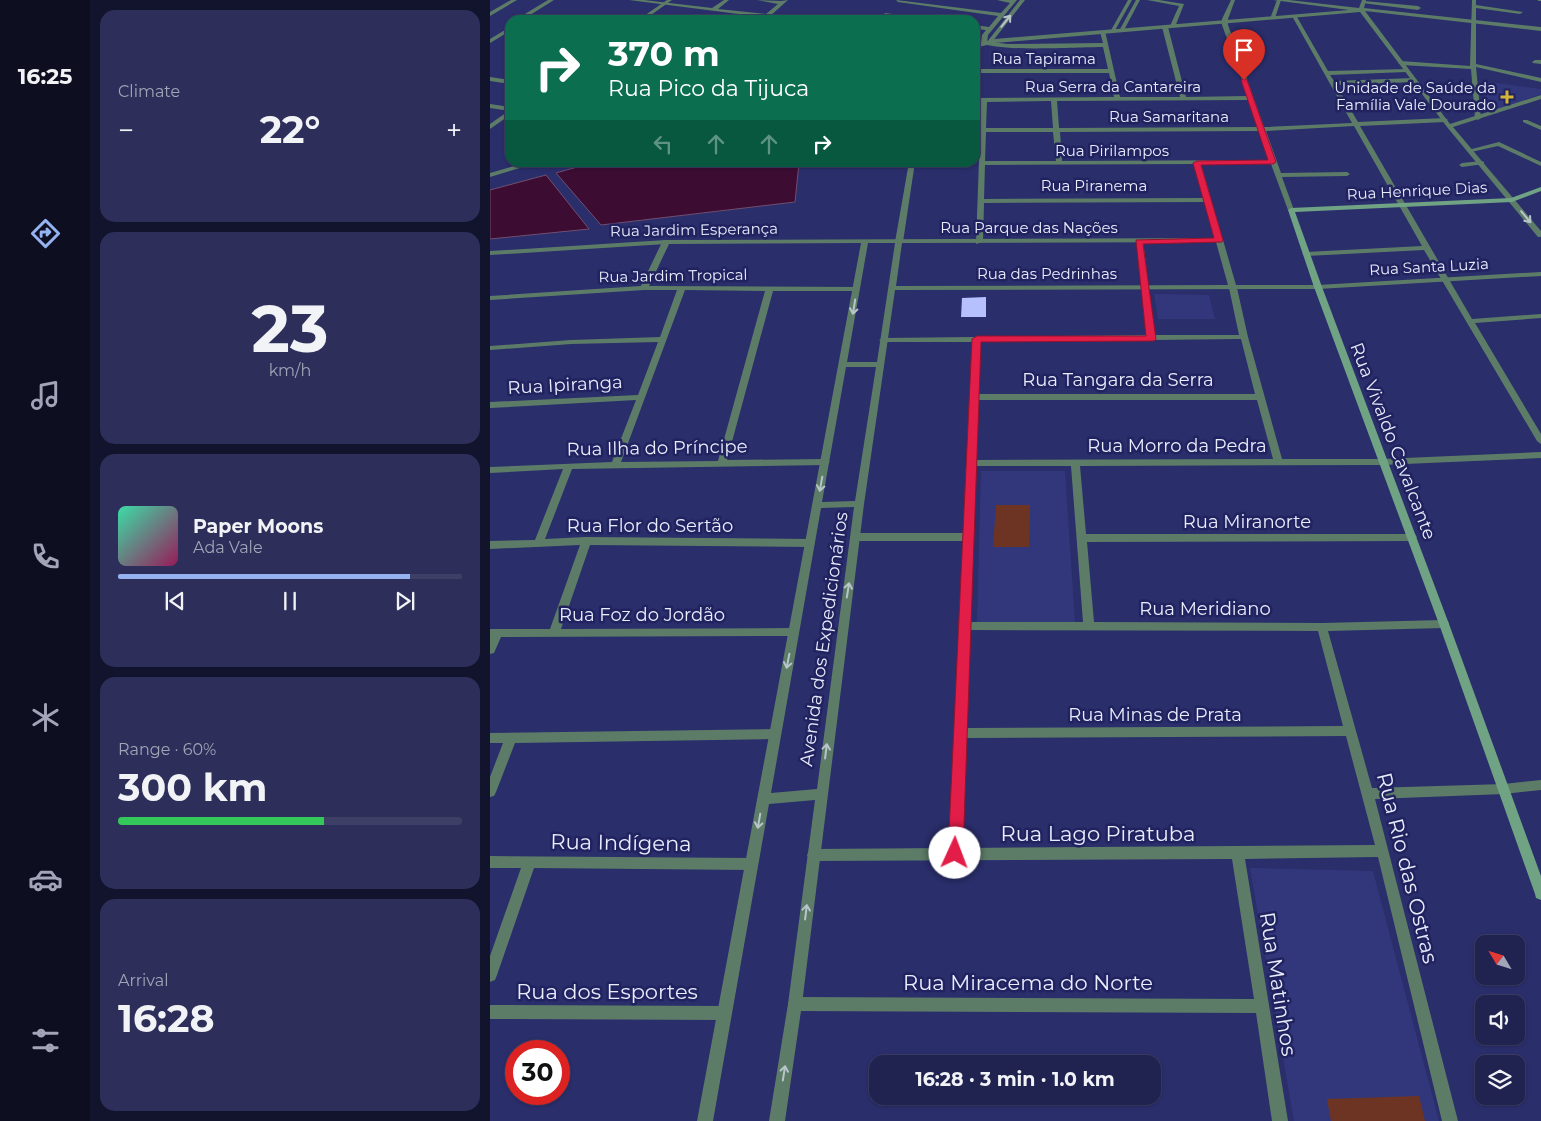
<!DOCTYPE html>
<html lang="en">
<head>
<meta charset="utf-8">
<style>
  body { margin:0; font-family:Montserrat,sans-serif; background:#2d2f5a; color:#f1f3f6; height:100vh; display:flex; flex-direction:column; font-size:19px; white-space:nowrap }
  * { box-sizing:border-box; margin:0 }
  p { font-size:16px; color:#a2a4b7 }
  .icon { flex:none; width:28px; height:28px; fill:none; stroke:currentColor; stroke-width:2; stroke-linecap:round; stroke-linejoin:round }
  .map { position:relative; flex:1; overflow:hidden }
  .panel { display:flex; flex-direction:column; gap:10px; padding:10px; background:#12132c; width:400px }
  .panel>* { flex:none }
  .top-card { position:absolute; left:15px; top:15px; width:475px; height:152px; border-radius:15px; box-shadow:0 1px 4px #0004,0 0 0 1px #3d3f67; background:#0b6e4f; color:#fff; overflow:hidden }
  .needle { width:32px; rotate:308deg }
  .tools { position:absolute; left:985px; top:935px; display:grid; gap:10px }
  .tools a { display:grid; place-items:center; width:50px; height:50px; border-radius:10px; background:#202250; box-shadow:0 1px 4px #0004,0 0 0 1px #3d3f67; font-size:25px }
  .speed { position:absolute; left:15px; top:1040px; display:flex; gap:10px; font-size:25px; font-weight:700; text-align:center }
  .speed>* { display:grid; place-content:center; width:65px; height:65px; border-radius:50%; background:#202250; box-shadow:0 1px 4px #0004,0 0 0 1px #3d3f67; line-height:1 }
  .speed .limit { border:8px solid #d22; background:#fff; color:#111 }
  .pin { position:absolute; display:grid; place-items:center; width:42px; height:42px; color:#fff; margin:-51px -21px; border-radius:50% 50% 50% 0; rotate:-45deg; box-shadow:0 0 5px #0007 }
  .pin .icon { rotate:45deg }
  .me { position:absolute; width:55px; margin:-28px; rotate:2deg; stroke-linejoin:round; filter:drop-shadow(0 0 4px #0008) }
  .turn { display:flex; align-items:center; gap:18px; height:105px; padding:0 20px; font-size:22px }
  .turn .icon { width:65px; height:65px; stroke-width:2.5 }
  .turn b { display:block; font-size:35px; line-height:42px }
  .lanes { display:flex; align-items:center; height:48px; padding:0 20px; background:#0003; justify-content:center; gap:25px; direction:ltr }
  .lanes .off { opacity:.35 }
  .big { font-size:38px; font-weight:700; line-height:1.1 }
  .panel .card { flex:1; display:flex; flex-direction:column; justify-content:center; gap:8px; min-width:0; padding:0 18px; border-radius:15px; background:#2d2f5a }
  .panel .dial { align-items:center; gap:0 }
  .dial b { font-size:65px; line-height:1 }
  .song { display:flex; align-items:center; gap:15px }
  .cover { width:60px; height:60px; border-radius:8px; background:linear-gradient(135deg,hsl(160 70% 55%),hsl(330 70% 35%)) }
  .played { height:5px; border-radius:2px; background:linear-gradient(90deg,#95b2f1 85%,#3d3f67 85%) }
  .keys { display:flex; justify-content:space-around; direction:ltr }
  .heat { display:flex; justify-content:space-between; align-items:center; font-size:28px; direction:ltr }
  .charge { height:8px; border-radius:4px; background:linear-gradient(90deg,#34c759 60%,#3d3f67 0) }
  .trip { position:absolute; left:379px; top:1055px; width:292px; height:50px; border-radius:15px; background:#202250; box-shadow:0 1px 4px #0004,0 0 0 1px #3d3f67; font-weight:700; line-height:50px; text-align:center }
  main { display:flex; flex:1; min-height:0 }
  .tab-bar { display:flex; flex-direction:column; width:90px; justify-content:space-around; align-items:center; background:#0d0e20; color:#a2a4b7 }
  .tab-bar .icon { width:35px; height:35px }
  .tab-bar .selected { color:#95b2f1 }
  .tab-bar b { font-size:22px; color:#f1f3f6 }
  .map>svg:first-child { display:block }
</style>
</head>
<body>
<main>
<nav class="tab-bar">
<b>16:25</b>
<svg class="icon selected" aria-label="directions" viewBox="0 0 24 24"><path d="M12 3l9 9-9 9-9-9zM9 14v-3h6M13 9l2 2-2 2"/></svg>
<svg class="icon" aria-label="music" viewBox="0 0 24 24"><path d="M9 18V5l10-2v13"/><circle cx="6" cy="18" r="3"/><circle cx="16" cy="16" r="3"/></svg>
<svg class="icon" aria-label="phone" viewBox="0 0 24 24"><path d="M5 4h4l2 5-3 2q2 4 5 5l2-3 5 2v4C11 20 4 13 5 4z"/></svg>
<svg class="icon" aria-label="climate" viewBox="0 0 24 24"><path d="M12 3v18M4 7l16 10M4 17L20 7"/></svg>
<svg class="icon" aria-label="car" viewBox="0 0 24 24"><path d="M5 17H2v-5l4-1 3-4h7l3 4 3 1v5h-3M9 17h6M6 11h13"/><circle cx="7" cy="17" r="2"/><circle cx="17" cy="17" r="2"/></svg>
<svg class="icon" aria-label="filters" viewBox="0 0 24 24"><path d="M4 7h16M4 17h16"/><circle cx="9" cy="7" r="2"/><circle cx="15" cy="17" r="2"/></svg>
</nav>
<section class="panel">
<div class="card"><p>Climate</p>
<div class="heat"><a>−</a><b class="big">22°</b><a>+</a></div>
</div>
<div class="card dial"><b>23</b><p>km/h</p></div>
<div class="card">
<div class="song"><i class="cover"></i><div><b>Paper Moons</b><p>Ada Vale</p></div></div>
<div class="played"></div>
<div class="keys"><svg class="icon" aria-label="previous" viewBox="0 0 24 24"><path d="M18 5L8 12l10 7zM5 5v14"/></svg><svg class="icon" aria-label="pause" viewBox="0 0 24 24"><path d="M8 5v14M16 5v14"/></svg><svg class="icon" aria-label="next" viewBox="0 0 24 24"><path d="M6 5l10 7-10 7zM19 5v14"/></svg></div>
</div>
<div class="card"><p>Range · 60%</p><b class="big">300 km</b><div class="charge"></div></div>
<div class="card"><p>Arrival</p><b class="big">16:28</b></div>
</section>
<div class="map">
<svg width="1051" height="1121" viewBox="0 0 1051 1121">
  <rect width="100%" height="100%" fill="#2a2e6b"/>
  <!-- built -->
  <g fill="#32377c">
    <path d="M993 81 1051 89V94L994 114Z"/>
    <path d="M664 294 719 295 725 319H668Z"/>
    <path d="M491 471H575L585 623 487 622Z"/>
    <path d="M760 868 883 871 949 1121H804Z"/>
  </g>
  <!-- green -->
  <g fill="#6e3423">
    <path d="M506 505H540L539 547H503Z"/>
    <path d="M929 1096 935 1121H841L837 1099Z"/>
  </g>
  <!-- water -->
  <g fill="#3c0c33" stroke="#704f6f">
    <path d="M105 162H309V163L305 202 111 225 66 173Z"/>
    <path d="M56 175 99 229 0 239V190Z"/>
  </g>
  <!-- building -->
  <path fill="#b5c0fc" d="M496 297V317H471L472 298Z"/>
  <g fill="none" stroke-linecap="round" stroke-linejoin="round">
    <!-- minor -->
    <g fill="#5d7c68" fill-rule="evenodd">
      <path d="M21 0H27L0 16V12Z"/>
      <path d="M58 0H64L32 20H25Z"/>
      <path d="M139 0H154L222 8 234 0H239L228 9 276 14 288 4 267 0 291 1 298 0 279 17 293 20H269L272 17Z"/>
      <path d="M406 0 511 13 520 3 507 0H527L498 35 497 42 530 0H535L502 42 517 44 613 43 610 32 615 31 630 97H690L672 27 675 25 678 27 696 97 758 96 732 25V19L741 0H745L738 19V25L774 127 862 123 802 16 807 17 838 71 918 69V71L916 72 840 75 844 81 924 78 927 80 924 82 846 85 868 122 955 118 958 120 955 122 870 126 982 319 1051 314V318L985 323 1051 434V444L1047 441 934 250 816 256 812 254 816 252 932 246 864 126 776 131 791 173 857 172 860 174 857 176 792 177 804 210 801 212 798 210 781 164H711L733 240 732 242 725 240 715 202 494 203 493 242 486 244 490 132H485V128H490L491 102H485V98L624 97 619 73H485V69H618L613 47C588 47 510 52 491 43L492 35 496 30 485 29V25L499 27 508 16 408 2ZM759 100 768 127 569 128 567 101ZM561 101 563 128H496L497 102ZM770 131 780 160 572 161 570 132ZM496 132H563L566 161H495ZM704 164 714 198 494 199 495 165Z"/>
      <path d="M638 0H642L624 32H620Z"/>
      <path d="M646 0H650L634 30 629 31Z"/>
      <path d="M657 0H669L694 4 685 27 680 26 689 6Z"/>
      <path d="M787 0H791L785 18 780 19Z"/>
      <path d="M982 0H986V5L1033 12 1030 14 986 8V64L1051 78V82L986 67 991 118 988 120 985 118 981 69 911 65 908 63 911 61 980 66Z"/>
      <rect x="1048" y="0" width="3" height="1"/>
      <path d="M874 1 928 6 931 8 928 10 872 3Z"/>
      <path d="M395 13 433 18 436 20H421L393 16Z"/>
      <path d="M217 15 220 17 216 20H210Z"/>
      <path d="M20 27V31L0 43V39Z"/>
      <path d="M1045 60H1051V64L1043 63 1042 62Z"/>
      <path d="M0 77 20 80V84L0 81Z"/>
      <path d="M0 104 20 107V111L0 108Z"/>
      <path d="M1033 120H1037L1051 126V130L1033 122Z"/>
      <path d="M1009 142 1051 162V166L1008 146 981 152 978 150Z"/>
      <path d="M992 161 994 162V164L972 167 969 165 972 163Z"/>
      <path d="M419 162H425L413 242 409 244 405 242Z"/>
      <path d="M646 239 653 241 665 335H749L739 288 743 286 747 288 758 337 792 459H892L1051 452V458L892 465 590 466 596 534H925L927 537 922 541 597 542 604 622 832 623 954 620 958 621 959 624 958 627 954 628 838 631 882 788 1014 784 1051 780V790L1014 794 885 799 968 1121H952L888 857 755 859 798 1121H782L766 1013 305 1011 300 1009 298 1004 300 999 305 997 764 999 742 859 323 861 319 859 317 855 319 851 323 849 459 848 473 541H366L361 537 366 533H474L483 342H393L389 340 393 338 657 335ZM751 339 765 394H489L491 342ZM489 400H767L783 459 486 460ZM486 466H581L593 622H480ZM480 630 828 631 853 726 476 728ZM856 736 885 845 472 848 476 738Z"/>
      <path d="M173 240 180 242 159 286 369 287 370 289 366 291H283L237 460 335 459 340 462 335 465 82 469 55 539 96 537 320 539 325 543 320 547 100 545 71 629 304 628 308 629 309 632 308 635 304 636 11 637 4 653 0 654V629H60L90 545 0 549V541L45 540 73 469 0 473V467L122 462 146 400 0 408V402L148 395 168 342 81 344 0 350V346L81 340 170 337 187 290H154L0 300V296L151 286ZM195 290 275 291 228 461 131 462Z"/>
      <path d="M284 729 288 730 290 734 288 738 284 739 25 743 6 792 4 796 0 797V777L13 743H0V733Z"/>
      <path d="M0 856 261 858 265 860 267 864 265 868 261 870 44 868 7 975 5 980 0 982V956L31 868H0Z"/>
      <path d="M0 1005 234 1006 239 1008 241 1013 239 1018 234 1020 0 1019Z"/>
    </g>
    <!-- tertiary -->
    <g fill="#5d7c68" fill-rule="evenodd">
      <path d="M177 0H182L154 20H148Z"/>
      <path d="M783 0H799L869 8 872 0H876L874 8 1051 27V31L875 11 960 124 1051 95V99L963 127 1051 231V237H1048L957 127 870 12 505 43 485 48V44L505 39 859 10Z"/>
      <path d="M20 110V115L0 129V124Z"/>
      <path d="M38 162H50L0 177V173Z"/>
      <path d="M729 238 733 240 746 285H828L1051 272V276L828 289 405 290 374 504 312 1004 295 1121H279L298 1004 325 800 279 804 223 1121H207L371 243 176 244 0 255V251L176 240ZM726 242 738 285 406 286 412 243ZM378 243H405L387 362H357ZM356 367H386L365 501 332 502ZM364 507 327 789 281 793 331 508Z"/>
    </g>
    <!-- secondary -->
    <path fill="#70a383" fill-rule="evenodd" d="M1051 187V191L1022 202 805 212 832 287 959 624 1051 876V900L1046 898 1045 894 949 624 824 287 798 210 801 208 1021 198Z"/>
  </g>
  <!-- one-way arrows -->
  <defs><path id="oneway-shaft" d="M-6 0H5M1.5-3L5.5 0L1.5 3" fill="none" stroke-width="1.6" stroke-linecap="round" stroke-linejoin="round" transform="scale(1.25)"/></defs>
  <g stroke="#b7c5c8">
    <use href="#oneway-shaft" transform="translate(516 21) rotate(-51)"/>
    <use href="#oneway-shaft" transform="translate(1036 217) rotate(50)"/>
    <use href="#oneway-shaft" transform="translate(364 307) rotate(99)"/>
    <use href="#oneway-shaft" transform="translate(331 484) rotate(100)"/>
    <use href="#oneway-shaft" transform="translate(358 590) rotate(-81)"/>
    <use href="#oneway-shaft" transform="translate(298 661) rotate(101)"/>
    <use href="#oneway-shaft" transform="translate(336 751) rotate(-83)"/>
    <use href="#oneway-shaft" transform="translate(269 821) rotate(100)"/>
    <use href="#oneway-shaft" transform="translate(316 912) rotate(-83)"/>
    <use href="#oneway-shaft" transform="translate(294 1073) rotate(-81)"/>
  </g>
  <!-- route -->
  <path fill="#e11d48" stroke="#92132f" d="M754 78 757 80 786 162 783 164 711 165 733 240 732 242 653 244 666 339 664 341 491 342 473 853 470 858 465 860 460 858 458 853 482 339 487 336H656L646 240 724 238 703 163 707 161 778 160 751 80Z"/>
  <!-- markers -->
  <path fill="#d2b635" stroke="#212360" stroke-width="2" d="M1014.5 89.5h5v5h5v5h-5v5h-5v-5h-5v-5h5z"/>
  <g text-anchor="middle" stroke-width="5" stroke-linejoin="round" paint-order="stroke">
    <!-- far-street labels -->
    <g font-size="15" fill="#e8ecfb" stroke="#212360">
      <text x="554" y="64">Rua Tapirama</text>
      <text x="623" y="92">Rua Serra da Cantareira</text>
      <text x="679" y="122">Rua Samaritana</text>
      <text x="622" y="156">Rua Pirilampos</text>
      <text x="604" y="191">Rua Piranema</text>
      <text transform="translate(927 191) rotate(-3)" y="5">Rua Henrique Dias</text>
      <text x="539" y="233">Rua Parque das Nações</text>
      <text transform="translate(204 230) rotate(-1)" y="5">Rua Jardim Esperança</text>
      <text transform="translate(939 267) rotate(-3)" y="5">Rua Santa Luzia</text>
      <text x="557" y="279">Rua das Pedrinhas</text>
      <text transform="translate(183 276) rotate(-1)" y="5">Rua Jardim Tropical</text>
    </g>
    <!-- far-poi labels -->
    <g font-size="15" fill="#e8ecfb" stroke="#212360" text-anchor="end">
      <text x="1006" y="93">Unidade de Saúde da<tspan x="1006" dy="17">Família Vale Dourado</tspan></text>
    </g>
    <!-- street labels -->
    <g font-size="18" fill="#e8ecfb" stroke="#212360">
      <text x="628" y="386">Rua Tangara da Serra</text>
      <text transform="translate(75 385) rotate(-3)" y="6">Rua Ipiranga</text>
      <text transform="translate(903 441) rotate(69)" y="6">Rua Vivaldo Cavalcante</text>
      <text x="687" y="452">Rua Morro da Pedra</text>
      <text transform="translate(167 448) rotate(-1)" y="6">Rua Ilha do Príncipe</text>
      <text x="757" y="528">Rua Miranorte</text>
      <text x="160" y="532">Rua Flor do Sertão</text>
      <text x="715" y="615">Rua Meridiano</text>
      <text x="152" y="621">Rua Foz do Jordão</text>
      <text transform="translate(334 639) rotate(-82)" y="6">Avenida dos Expedicionários</text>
      <text x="665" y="721">Rua Minas de Prata</text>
    </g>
    <!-- near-street labels -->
    <g font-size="21" fill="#e8ecfb" stroke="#212360">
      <text x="608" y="841">Rua Lago Piratuba</text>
      <text transform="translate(131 843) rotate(1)" y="7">Rua Indígena</text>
      <text transform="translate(917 868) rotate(76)" y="7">Rua Rio das Ostras</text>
      <text x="538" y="990">Rua Miracema do Norte</text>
      <text transform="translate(788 984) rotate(81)" y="7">Rua Matinhos</text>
      <text x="117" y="999">Rua dos Esportes</text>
    </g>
  </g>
</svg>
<div class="tools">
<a><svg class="needle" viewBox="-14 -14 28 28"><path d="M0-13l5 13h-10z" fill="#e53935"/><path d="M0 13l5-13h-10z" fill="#a2a4b7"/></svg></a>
<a><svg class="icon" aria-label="sound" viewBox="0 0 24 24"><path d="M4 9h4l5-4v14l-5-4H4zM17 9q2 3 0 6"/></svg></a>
<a><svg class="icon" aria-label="layers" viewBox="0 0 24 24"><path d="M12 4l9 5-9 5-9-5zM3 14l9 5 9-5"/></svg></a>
</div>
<div class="speed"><div class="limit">30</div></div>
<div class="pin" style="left:754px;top:80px;background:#d93025"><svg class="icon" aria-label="arrive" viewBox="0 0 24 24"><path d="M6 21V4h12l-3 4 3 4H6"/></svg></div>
<svg class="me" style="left:465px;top:853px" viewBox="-20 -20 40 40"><circle r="19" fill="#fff"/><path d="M0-13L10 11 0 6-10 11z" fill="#e11d48"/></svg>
<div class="trip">16:28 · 3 min · 1.0 km</div>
<div class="top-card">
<div class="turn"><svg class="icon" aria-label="right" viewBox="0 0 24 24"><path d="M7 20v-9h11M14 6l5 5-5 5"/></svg><div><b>370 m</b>Rua Pico da Tijuca</div></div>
<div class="lanes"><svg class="icon off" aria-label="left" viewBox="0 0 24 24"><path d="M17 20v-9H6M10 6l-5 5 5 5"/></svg><svg class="icon off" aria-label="ahead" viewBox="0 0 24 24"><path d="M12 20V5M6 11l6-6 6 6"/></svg><svg class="icon off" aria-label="ahead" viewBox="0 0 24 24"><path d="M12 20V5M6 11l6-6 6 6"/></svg><svg class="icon" aria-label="right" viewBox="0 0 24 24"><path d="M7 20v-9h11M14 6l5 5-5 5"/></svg></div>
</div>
</div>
</main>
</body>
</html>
